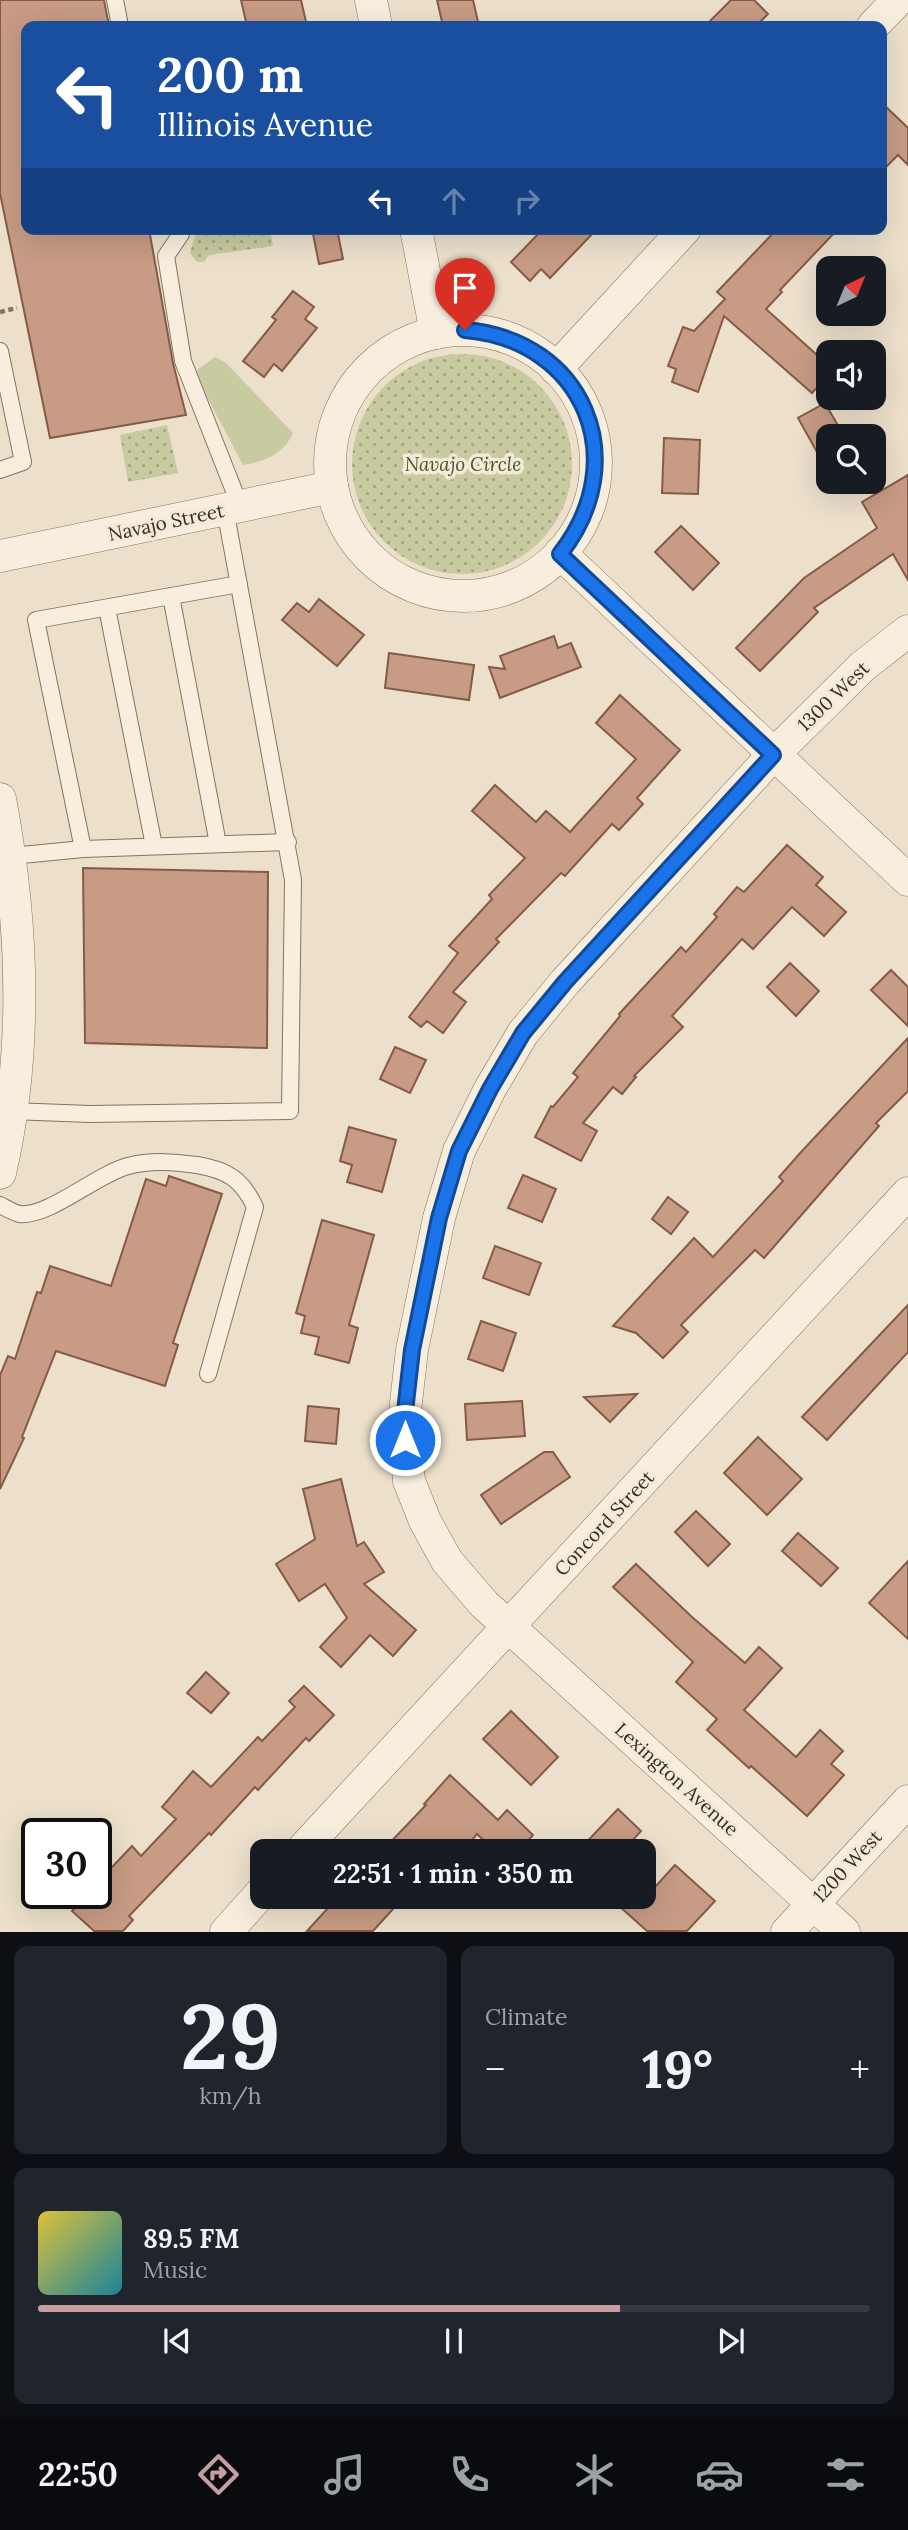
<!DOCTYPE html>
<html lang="en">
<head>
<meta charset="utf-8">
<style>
  body { margin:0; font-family:Lora,serif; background:#20242c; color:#f1f3f6; height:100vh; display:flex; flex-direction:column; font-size:26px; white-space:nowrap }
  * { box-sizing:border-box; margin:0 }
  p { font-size:23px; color:#9ea1a6 }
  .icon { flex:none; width:38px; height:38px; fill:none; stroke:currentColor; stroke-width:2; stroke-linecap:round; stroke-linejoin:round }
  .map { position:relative; height:1932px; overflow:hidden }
  .panel { display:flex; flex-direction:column; gap:14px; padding:14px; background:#0d0f14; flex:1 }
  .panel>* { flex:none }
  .guide { position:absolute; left:21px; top:21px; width:866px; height:214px; border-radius:14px; box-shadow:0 7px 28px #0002; background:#1a4fa0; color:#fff; overflow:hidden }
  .needle { width:46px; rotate:43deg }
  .buttons { position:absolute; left:816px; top:256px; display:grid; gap:14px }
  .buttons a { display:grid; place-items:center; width:70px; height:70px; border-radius:14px; background:#171b24; box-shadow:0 7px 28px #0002; font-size:35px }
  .speed { position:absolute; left:21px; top:1818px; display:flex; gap:14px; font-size:35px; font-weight:700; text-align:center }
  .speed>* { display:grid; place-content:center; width:91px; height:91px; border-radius:50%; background:#171b24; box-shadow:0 7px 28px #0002; line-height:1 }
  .speed .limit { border:4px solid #111; border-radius:10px; background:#fff; color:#111 }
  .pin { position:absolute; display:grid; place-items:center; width:60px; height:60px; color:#fff; margin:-72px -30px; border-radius:50% 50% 50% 0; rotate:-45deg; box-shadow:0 0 7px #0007 }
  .pin .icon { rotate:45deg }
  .me { position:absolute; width:77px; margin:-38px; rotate:0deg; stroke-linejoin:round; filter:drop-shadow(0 0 5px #0008) }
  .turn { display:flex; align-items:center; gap:24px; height:147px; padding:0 21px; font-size:32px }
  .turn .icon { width:91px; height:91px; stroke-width:2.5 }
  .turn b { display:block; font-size:49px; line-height:60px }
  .lanes { display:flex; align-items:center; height:66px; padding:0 21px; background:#0003; justify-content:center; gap:35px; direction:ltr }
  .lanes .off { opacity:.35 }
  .big { font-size:52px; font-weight:700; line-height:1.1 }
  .panel .widget { flex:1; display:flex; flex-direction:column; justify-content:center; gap:10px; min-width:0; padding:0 24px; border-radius:14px; background:#20242c }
  .panel .dial { align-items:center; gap:0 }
  .dial b { font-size:91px; line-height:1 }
  .song { display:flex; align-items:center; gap:21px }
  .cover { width:84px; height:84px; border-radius:10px; background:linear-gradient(135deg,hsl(50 70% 55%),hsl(190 70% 35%)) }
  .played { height:7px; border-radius:4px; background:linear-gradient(90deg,#c79da2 70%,#363941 70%) }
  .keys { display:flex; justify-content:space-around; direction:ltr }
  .heat { display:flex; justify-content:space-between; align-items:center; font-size:38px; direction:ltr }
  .panel .tiles { flex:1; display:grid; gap:14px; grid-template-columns:1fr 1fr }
  .widget:last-child { grid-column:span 2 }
  .trip { position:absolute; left:250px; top:1839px; width:406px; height:70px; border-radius:14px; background:#171b24; box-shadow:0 7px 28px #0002; font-weight:700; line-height:70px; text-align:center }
  .menu { display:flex; height:112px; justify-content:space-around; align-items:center; background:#090b0e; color:#9ea1a6 }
  .menu .icon { width:49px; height:49px }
  .menu .current { color:#c79da2 }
  .menu b { font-size:32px; color:#f1f3f6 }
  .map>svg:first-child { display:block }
</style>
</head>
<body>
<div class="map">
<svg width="908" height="1932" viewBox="0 0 908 1932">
  <defs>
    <pattern id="grass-dots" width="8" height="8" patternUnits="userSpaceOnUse" patternTransform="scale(1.75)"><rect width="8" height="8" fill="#c8ca9f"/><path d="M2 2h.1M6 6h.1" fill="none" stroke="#a3a481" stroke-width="1.8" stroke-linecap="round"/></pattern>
  </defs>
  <rect width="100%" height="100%" fill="#ece0cb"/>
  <!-- grass -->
  <g fill="url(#grass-dots)">
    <path d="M197 229H270L273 246 209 255 204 262H197L190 253Z"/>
    <circle cx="462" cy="464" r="110"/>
    <path d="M167 425 178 473 128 482 120 435Z"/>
  </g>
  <!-- garden -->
  <path fill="#c8ca9f" d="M215 357 225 362 293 433C283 455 265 461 243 465L195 374 197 370Z"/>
  <!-- building -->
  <g fill="#c79b84" stroke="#855b48" stroke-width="2">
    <path d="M0 0H104L109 26H26V229H149L173 363 186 415 50 438 0 193Z"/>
    <path d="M241 0H301L307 26H247Z"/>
    <path d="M437 0H473L479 26H443Z"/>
    <path d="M731 0H754L768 14 756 26H705Z"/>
    <path d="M882 103 908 128V165L898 155 882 171Z"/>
    <path d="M312 229H337L343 259 319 264Z"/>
    <path d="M543 229H597L550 278 541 269 530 281 511 262Z"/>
    <path d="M777 229H838L780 290 782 292 766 309 828 365V375L812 393 724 316 698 392 672 382 676 369 668 366 683 327 694 331 725 299 717 292Z"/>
    <path d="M293 291 314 307 305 319 317 328 282 371 274 364 264 377 243 361 276 320 272 317Z"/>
    <path d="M825 403 844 436H828V472L798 418Z"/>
    <path d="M664 438 700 440 698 494 662 493Z"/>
    <path d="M908 475V580L893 554 814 608 818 612 760 671 736 648 804 578 877 528 862 502Z"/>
    <path d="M681 526 719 563 693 590 655 552Z"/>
    <path d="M319 599 364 635 337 666 282 620 297 603 309 612Z"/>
    <path d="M554 636 558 648 571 643 581 667 500 698 489 667 505 669 500 656Z"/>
    <path d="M389 653 474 665 469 700 385 688Z"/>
    <path d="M620 695 680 750 637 798 643 804 619 830 612 824 565 876 561 873 496 939 499 942 453 992 466 1002 443 1033 427 1021 421 1027 409 1017 458 953 449 946 492 899 489 895 525 858 472 811 495 785 536 822 546 811 570 832 636 759 596 723Z"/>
    <path d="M787 845 823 877 816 885 846 912 824 936 792 907 753 949 742 939 672 1016 683 1027 634 1076 636 1077 622 1094 613 1087 583 1123 597 1131 581 1161 535 1137 551 1106 553 1107 578 1077 573 1073 620 1016 619 1014 681 947 686 952 717 917 714 914 737 887 744 892Z"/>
    <path d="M83 868 268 872 267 1048 85 1043Z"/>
    <path d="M790 963 819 991 796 1016 767 987Z"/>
    <path d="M891 970 908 987V1026L871 990Z"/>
    <path d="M908 1038V1091L876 1123 879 1126 764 1258 755 1250 681 1325 688 1332 663 1358 636 1333 613 1326 694 1238 713 1257 783 1181 779 1177 802 1151Z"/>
    <path d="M395 1047 426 1060 410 1093 380 1079Z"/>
    <path d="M349 1127 396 1140 382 1192 347 1182 352 1165 340 1161Z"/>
    <path d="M523 1175 556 1189 542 1222 508 1208Z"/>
    <path d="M169 1176 222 1194 173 1343 178 1345 165 1386 56 1351 22 1437 24 1438 0 1489V1375L8 1356 15 1359 37 1292 41 1293 50 1266 111 1286 146 1179 166 1186Z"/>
    <path d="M668 1197 688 1212 671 1234 652 1219Z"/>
    <path d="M322 1220 374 1235 349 1325 358 1328 349 1363 315 1354 319 1337 301 1333 305 1316 296 1313Z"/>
    <path d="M495 1246 541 1263 529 1295 483 1278Z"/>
    <path d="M908 1305V1352L827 1440 802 1417Z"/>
    <path d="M481 1321 516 1333 503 1371 468 1359Z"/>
    <path d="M637 1394 610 1422 584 1397Z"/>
    <path d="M522 1401 525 1436 467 1440 465 1404Z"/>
    <path d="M308 1406 339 1409 336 1444 305 1441Z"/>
    <path d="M758 1437 802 1479 767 1515 724 1473Z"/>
    <path d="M544 1452H553L570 1477 501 1524 481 1495Z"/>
    <path d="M341 1479 357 1546 364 1542 384 1572 364 1584 416 1630 393 1656 370 1635 341 1667 320 1647 347 1618 325 1584 299 1601 276 1564 315 1539 303 1489Z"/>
    <path d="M696 1511 730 1544 708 1566 675 1532Z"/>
    <path d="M798 1533 838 1568 821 1586 782 1551Z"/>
    <path d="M908 1561V1639L869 1603Z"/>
    <path d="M636 1564 692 1617 745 1663 759 1647 782 1668 744 1710 796 1757 820 1730 843 1751 831 1764 844 1775 807 1816 751 1766 749 1768 707 1730 717 1719 676 1682 693 1662 613 1587Z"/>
    <path d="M206 1672 229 1693 211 1713 187 1693Z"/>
    <path d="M304 1686 334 1715 309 1741 306 1738 258 1790 255 1787 211 1835 209 1833 129 1916 133 1920 123 1931H94L72 1911 89 1894H96V1884L132 1846 141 1856 176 1819 162 1807 193 1771 211 1787 258 1737 262 1741 295 1707 289 1701Z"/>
    <path d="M511 1711 558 1757 531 1785 483 1739Z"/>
    <path d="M450 1775 498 1820 507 1810 533 1835 518 1852H496L477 1834 462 1852H381L426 1805 424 1804Z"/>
    <path d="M618 1809 641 1831 622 1852H577Z"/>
    <path d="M675 1865 715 1901 687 1931H647L609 1897H646Z"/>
    <path d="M338 1897H404L373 1931H307Z"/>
  </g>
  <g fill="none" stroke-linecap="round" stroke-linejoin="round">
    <defs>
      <g id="lane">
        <path d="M115 0 120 26"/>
        <path d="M181 229V234L166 256 183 361 240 506"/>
        <path d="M0 351 23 462 0 470"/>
        <path d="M171 596 218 844"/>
        <path d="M107 608 154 846"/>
        <path d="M83 849 36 620 239 584"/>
        <path d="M11 856 83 849 288 842"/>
        <path d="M11 1111 90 1114 290 1111 293 880 225 509"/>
        <path d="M0 1205C6 1208 14 1213 20 1214 49 1217 97 1174 128 1166 152 1160 174 1162 197 1165 227 1170 242 1179 255 1207L208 1374"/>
      </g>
      <g id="street">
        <path d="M371 0 376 26"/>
        <path d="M873 26 898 0"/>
        <path d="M416 229 436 333"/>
        <circle cx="463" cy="463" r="133"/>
        <path d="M556 369 685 229"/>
        <path d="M560 553 908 880"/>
        <path d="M0 556 332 487"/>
        <path d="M0 799C23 921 28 1051 0 1173"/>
        <path d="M300 1852 908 1193"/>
        <path d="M226 1932 262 1892"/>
        <path d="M787 1932 908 1801"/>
        <path d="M844 1932 484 1604 447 1561 425 1521 409 1481 404 1420 412 1350 439 1218 459 1151 490 1089 523 1033 565 982 773 755 863 666 908 631"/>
      </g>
    </defs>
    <!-- lane casing -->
    <use href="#lane" stroke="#887260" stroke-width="18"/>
    <!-- street casing -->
    <use href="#street" stroke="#887260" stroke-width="33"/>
    <!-- path -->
    <path stroke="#887260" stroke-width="4.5" stroke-dasharray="5 3.5" stroke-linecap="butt" d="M0 312 17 308"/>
    <!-- lane -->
    <use href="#lane" stroke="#f7eede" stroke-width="16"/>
    <!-- street -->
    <use href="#street" stroke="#f7eede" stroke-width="32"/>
  </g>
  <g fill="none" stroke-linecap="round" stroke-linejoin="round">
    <defs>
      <path id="route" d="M405 1440 404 1420 412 1350 439 1218 459 1151 490 1089 523 1033 565 982 773 755 560 554C634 460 584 340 465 330"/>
    </defs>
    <!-- route casing -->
    <use href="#route" stroke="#114b97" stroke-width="18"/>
    <!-- route -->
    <use href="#route" stroke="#1a73e8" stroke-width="12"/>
  </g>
  <g text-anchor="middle" stroke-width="7" stroke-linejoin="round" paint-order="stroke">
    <!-- park labels -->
    <g font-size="19" font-style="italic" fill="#4d552a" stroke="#f4eada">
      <text x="463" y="471">Navajo Circle</text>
    </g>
    <!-- street labels -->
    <g font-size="19" fill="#3a2c22" stroke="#f4eada">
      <text transform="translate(166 522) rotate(-12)" y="7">Navajo Street</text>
      <text transform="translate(833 696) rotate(-44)" y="7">1300 West</text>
      <text transform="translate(604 1523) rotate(-47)" y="7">Concord Street</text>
      <text transform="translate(677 1779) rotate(42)" y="7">Lexington Avenue</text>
      <text transform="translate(847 1866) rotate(-47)" y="7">1200 West</text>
    </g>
  </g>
</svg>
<div class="buttons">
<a><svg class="needle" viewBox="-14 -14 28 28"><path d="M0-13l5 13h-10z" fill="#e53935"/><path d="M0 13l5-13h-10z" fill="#9ea1a6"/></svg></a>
<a><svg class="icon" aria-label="sound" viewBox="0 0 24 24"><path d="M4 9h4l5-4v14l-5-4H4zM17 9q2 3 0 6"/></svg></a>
<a><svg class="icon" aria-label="search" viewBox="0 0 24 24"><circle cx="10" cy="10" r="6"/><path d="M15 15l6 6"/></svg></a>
</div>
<div class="speed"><div class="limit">30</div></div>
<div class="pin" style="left:465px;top:330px;background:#d93025"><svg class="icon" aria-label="arrive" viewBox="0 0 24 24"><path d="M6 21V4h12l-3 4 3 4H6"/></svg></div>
<svg class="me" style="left:405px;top:1440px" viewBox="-20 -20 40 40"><circle r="17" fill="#1a73e8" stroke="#fff" stroke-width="3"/><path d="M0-11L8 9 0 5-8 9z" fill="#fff"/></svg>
<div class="trip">22:51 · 1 min · 350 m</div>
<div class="guide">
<div class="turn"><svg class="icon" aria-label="left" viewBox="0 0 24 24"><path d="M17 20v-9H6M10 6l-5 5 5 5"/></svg><div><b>200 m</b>Illinois Avenue</div></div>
<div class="lanes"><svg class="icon" aria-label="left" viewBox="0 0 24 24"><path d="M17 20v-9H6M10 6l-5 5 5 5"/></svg><svg class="icon off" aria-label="ahead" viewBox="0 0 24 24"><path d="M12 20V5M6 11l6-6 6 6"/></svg><svg class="icon off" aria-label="right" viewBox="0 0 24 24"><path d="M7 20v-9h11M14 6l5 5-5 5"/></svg></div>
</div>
</div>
<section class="panel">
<div class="tiles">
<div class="widget dial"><b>29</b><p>km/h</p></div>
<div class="widget"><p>Climate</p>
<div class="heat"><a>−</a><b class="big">19°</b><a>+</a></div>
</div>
<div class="widget">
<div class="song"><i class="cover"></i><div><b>89.5 FM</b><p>Music</p></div></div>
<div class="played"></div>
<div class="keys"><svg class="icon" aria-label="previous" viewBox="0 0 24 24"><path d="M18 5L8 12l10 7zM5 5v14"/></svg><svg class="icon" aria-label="pause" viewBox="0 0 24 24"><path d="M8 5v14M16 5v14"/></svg><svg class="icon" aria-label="next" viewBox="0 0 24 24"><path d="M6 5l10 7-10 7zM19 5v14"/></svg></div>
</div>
</div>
</section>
<nav class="menu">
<b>22:50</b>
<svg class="icon current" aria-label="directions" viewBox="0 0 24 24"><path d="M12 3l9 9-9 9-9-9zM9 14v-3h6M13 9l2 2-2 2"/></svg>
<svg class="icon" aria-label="music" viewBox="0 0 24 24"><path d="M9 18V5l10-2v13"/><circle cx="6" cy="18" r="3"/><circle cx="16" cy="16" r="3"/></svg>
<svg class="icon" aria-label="phone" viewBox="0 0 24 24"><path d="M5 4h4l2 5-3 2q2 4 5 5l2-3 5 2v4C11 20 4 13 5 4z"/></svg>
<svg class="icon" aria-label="climate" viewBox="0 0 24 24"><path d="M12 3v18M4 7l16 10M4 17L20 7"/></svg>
<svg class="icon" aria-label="car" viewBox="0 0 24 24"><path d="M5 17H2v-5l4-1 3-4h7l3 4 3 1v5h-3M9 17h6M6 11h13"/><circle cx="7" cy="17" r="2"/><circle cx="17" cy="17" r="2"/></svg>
<svg class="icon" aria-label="filters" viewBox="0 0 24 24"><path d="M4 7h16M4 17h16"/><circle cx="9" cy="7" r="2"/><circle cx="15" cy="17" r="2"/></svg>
</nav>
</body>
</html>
